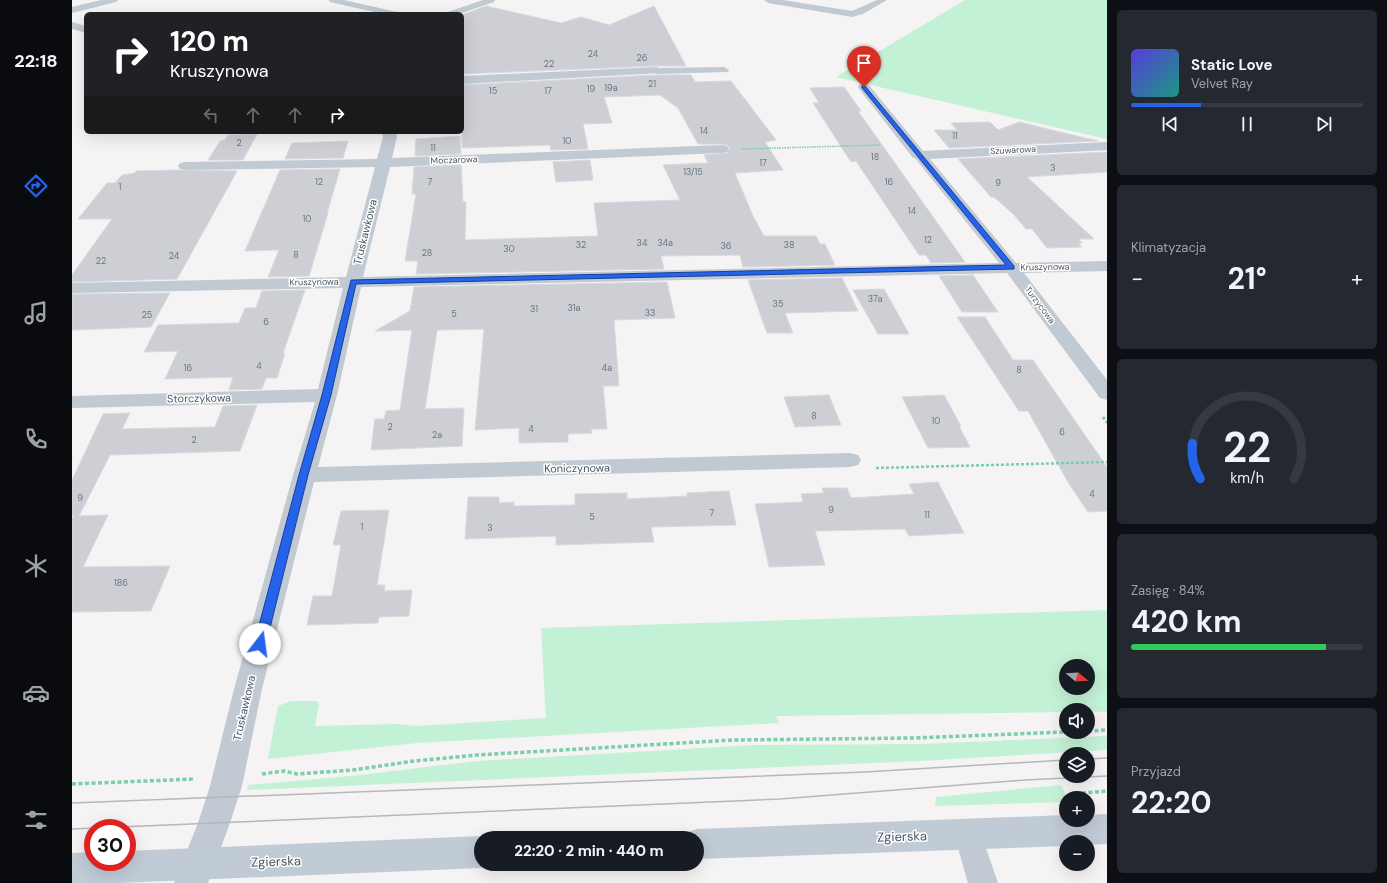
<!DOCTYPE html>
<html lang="pl">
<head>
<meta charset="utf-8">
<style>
  body { margin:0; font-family:"DM Sans",sans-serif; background:#242831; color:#f1f3f6; height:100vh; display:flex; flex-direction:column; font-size:15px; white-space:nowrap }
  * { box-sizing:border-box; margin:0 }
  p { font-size:13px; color:#9ea1a6 }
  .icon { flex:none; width:22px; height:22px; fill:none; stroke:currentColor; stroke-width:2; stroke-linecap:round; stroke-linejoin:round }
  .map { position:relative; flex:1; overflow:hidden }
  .drawer { display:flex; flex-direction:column; gap:10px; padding:10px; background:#0d0f14; width:280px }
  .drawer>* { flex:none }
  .hud { position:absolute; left:12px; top:12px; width:380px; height:122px; border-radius:6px; box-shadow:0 4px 16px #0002; background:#202124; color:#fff; overflow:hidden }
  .needle { width:26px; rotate:108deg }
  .buttons { position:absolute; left:987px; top:659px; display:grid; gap:8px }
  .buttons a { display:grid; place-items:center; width:36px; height:36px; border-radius:50%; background:#171b24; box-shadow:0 4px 16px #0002; font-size:20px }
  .speed { position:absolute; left:12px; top:819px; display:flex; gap:8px; font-size:20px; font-weight:700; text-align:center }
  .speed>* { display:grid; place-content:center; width:52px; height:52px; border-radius:50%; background:#171b24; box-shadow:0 4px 16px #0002; line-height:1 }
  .speed .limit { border:6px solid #d22; background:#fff; color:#111 }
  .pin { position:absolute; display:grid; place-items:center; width:34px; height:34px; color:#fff; margin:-41px -17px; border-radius:50% 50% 50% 0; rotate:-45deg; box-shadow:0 0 4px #0007 }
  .pin .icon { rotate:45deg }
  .me { position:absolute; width:44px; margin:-22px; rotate:15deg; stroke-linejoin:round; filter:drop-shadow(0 0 3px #0008) }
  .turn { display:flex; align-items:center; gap:14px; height:84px; padding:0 20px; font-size:18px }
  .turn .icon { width:52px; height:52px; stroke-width:2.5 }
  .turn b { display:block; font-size:28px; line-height:34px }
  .lanes { display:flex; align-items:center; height:38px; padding:0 20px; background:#0003; justify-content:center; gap:20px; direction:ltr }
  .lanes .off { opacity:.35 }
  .big { font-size:30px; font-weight:700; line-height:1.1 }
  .drawer .widget { flex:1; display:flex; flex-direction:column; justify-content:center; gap:6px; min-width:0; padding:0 14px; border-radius:6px; background:#242831 }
  .drawer .dial { align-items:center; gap:0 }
  .dial svg { height:104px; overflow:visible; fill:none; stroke:#363941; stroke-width:7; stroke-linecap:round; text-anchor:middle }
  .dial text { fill:#f1f3f6; stroke:none }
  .song { display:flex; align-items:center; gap:12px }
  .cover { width:48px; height:48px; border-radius:6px; background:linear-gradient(135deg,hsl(250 70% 55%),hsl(170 70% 35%)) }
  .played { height:4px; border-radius:2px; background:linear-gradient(90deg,#2563eb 30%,#363941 30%) }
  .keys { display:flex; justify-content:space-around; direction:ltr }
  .heat { display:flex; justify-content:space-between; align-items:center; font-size:22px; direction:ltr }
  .charge { height:6px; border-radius:3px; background:linear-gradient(90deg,#34c759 84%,#363941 0) }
  .trip { position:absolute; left:402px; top:831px; width:230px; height:40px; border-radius:20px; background:#171b24; box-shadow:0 4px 16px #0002; font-weight:700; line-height:40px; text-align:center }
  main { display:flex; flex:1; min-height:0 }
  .tab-bar { display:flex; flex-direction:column; width:72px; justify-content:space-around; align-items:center; background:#090b0e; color:#9ea1a6 }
  .tab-bar .icon { width:28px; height:28px }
  .tab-bar .selected { color:#2563eb }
  .tab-bar b { font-size:18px; color:#f1f3f6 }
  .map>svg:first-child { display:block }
</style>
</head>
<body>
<main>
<nav class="tab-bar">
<b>22:18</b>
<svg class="icon selected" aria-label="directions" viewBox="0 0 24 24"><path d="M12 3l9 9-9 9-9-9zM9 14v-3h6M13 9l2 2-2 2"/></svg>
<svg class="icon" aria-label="music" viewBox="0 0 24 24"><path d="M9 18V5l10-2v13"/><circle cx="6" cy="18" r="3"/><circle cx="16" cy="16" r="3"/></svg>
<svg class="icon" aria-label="phone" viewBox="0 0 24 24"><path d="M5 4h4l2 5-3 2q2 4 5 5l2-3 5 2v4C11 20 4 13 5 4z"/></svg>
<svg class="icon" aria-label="climate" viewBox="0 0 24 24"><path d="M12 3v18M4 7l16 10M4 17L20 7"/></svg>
<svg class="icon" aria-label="car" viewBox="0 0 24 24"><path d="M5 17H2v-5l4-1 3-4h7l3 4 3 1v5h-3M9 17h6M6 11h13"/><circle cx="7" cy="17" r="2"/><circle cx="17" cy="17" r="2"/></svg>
<svg class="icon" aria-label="filters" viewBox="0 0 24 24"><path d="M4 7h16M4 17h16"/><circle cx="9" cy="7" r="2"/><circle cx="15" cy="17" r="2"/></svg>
</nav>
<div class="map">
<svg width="1035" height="883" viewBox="0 0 1035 883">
  <rect width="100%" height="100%" fill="#f5f3f3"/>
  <!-- green -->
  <g fill="#c3f1d5" fill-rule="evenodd">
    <path d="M893 0H1035V139L764 77Z"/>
    <path d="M1035 610V712L994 710V712L704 716 707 723 345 743 196 759 206 706 219 701H245L247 704 243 726 325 724 344 726 474 718 469 628ZM994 666H1016V688H994Z"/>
    <path d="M1035 736V750L847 761 175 790 176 785 279 776 405 761 683 745 851 744Z"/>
    <path d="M989 785 995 798 994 802 863 806 864 797Z"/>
  </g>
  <!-- building -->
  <g fill="#cdcfd5" stroke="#d7d9de">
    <path d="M414 6 489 23 509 17 537 25 582 6 614 66H585L390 74V15Z"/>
    <path d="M583 75H619L623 82 659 81 704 140 693 142 711 170 663 173 681 216 692 236H744L748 244H753L763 265 671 267 668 255 589 256 592 269 344 274 346 261H333L344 194H340L342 167 389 165 391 202H394L393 240 526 236 522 203 608 200 591 165 636 163 632 155 655 153 658 148 655 145 650 144H626L606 108 588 95 532 97 540 123 511 124 516 149 479 150 478 145 390 148V85Z"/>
    <path d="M772 87 789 111H786L893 262 859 263 854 255H847L784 161 779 162 741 103H747L738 88Z"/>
    <path d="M918 122 926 130 947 122 1026 141 877 148 862 130H885L879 123Z"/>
    <path d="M185 134 171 160H136L148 141 153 140 156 135Z"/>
    <path d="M388 136 389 154 343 156 344 139Z"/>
    <path d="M276 141 271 158 213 159 220 143Z"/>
    <path d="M1035 152V172L955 177 1022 239H1007L1010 243H1006L1010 247 975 248 960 229H954L941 214 922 197H919L886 159Z"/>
    <path d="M518 160 521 180 484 182 481 162Z"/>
    <path d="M268 169 255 213H256L237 276 196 277 207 250 173 251 208 170Z"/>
    <path d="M107 170 165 171 105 279 0 282V275L40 219H6L35 183H43L50 175 63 173 64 171Z"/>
    <path d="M901 275 926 312H890L867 276Z"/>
    <path d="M770 278 786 311 713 313 721 333H695L676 280Z"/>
    <path d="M595 282 603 318 542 320 547 386H531L535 429H519L520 433 496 434V442L447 443V428L403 430 412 329 365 330 353 409 392 408 390 446 299 450 303 419H312L314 411 328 410 340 330 303 331 338 311 342 287Z"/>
    <path d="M812 289 837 334H806L781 290Z"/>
    <path d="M233 290 211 353H213L205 378H194L190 389 157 390 161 377 93 379 106 351 72 352 86 325 167 323 173 308H184L190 291Z"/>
    <path d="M98 293 79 327 0 330V294Z"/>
    <path d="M885 317H913L941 360H961L1035 467V511L1016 512 997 484 956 411H947Z"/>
    <path d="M757 395 769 425 723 427 712 397Z"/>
    <path d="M872 395 889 426H887L898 447 856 448 830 397Z"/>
    <path d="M185 405 168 451 38 455 7 516 36 515 11 567 98 566 79 611 0 612V517H3L0 515V480L31 414 58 413 50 429 143 427 151 406Z"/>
    <path d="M866 482 892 533 837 536 833 529 743 531 753 565 697 567 683 504 731 502 729 494 752 493 750 488H775L779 498 842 494 837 484Z"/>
    <path d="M657 491 664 525 579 527 582 542 484 545V536L393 539 396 497H427V503L442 502V506L503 505V494L555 493V499L615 496V493Z"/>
    <path d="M317 510 305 585H313L312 591 340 590 337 616 307 617 306 623 235 625 241 596H260L269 545H261L269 511Z"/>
  </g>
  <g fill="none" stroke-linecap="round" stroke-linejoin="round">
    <!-- path-far2 -->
    <path stroke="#7ad0a6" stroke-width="1.5" stroke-dasharray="1.5 1" stroke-linecap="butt" d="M670 149 808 145"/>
    <!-- path-far1 -->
    <g stroke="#7ad0a6" stroke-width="2.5" stroke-dasharray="3 2" stroke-linecap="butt">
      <path d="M1031 417 1035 423"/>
      <path d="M804 468 1035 462"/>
    </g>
    <!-- path -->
    <g stroke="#7ad0a6" stroke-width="3.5" stroke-dasharray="4 2.5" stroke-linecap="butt">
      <path d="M1016 731 1035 730"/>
      <path d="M190 774 212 771 225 774 281 770 342 761 405 755 660 740 840 738 994 732"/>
      <path d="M0 784 123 779"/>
      <path d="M1010 793 1035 791"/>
    </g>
    <!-- lane -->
    <g fill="#c1cad2" fill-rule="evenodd">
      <path d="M257 0H272L325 12 326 14H311L258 2Z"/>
      <path d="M411 0H423L422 2 387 14H375L376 12Z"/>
      <path d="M692 0H711L780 11 805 0H815L791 14 780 17 696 3Z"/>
      <path d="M652 67 657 70 656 72 585 74 580 71 585 68Z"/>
      <path d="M896 821 906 825 926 883H896L882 834 886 825Z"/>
    </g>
    <!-- street -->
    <g fill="#c1cad2" fill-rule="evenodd">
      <path d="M0 22 14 26V33L0 29Z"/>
      <path d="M585 67 589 69 591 71 589 73 390 84V76Z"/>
      <path d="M792 83 796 84 851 151 1035 142V150L858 159 944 263 1035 261V271L952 273 1035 380V400L1028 398 935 273 289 287 265 395 246 467 778 453 786 455 789 460 786 465 778 467 242 482 190 689 170 786 158 823 136 883H102L126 823 138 786 162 689 221 475 243 402 0 408V396L246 389 271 288 0 293V283L274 277 303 167 113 170 108 169 106 166 108 163 113 162 305 159 311 137 310 132H324L325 137 320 158 650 145 655 146 657 149 655 152 650 153 318 167 291 277 927 263 843 158H841L788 90 786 87 788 84Z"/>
    </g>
    <!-- secondary -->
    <g fill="#c1cbd6" fill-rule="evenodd">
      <path d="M29 0H46L44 2 0 13V7Z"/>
      <path d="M1035 814V844L1016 845V842H994V846L625 859V838H611L613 833 625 829 994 815V820H1016V815Z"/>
      <path d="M409 836 413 838H409V864H418L409 868 47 883H0V853L21 852V862H55V851Z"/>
    </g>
    <!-- tram -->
    <g stroke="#b5b8bd" stroke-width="1.5">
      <path d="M1016 759 1035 758"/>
      <path d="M0 803 793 772 994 760"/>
      <path d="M0 829 708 799 953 780 1035 776"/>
    </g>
  </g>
  <!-- route -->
  <path fill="#2563eb" stroke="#184099" d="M790 86H793L942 266V269L284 284 259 395 236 475 194 644 192 647 188 648 184 647 182 644 227 475 250 395 279 280 934 265 790 88Z"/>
  <g text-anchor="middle" stroke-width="3" stroke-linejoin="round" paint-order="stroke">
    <!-- number labels -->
    <g font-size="9" fill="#6b747e">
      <text x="521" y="57">24</text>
      <text x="570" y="61">26</text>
      <text x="477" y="67">22</text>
      <text x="580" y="87">21</text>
      <text x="539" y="91">19a</text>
      <text x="519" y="92">19</text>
      <text x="421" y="94">15</text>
      <text x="476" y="94">17</text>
      <text x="632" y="134">14</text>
      <text x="883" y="139">11</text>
      <text x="495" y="144">10</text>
      <text x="167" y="146">2</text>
      <text x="361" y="151">11</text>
      <text x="803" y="160">18</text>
      <text x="691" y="166">17</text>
      <text x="981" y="171">3</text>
      <text x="621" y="175">13/15</text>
      <text x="247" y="185">12</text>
      <text x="358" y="185">7</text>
      <text x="817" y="185">16</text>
      <text x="926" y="186">9</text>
      <text x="48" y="190">1</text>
      <text x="840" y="214">14</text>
      <text x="235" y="222">10</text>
      <text x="856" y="243">12</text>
      <text x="570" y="246">34</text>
      <text x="593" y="246">34a</text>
      <text x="509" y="248">32</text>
      <text x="717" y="248">38</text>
      <text x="654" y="249">36</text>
      <text x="437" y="252">30</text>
      <text x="355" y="256">28</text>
      <text x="224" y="258">8</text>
      <text x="102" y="259">24</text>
      <text x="29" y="264">22</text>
      <text x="803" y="302">37a</text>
      <text x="706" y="307">35</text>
      <text x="502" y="311">31a</text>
      <text x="462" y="312">31</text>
      <text x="578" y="316">33</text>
      <text x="382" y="317">5</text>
      <text x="75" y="318">25</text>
      <text x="194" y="325">6</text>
      <text x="187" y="369">4</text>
      <text x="116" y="371">16</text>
      <text x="535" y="371">4a</text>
      <text x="947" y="373">8</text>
      <text x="742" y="419">8</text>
      <text x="864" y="424">10</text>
      <text x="318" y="430">2</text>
      <text x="459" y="432">4</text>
      <text x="990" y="435">6</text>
      <text x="365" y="438">2a</text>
      <text x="122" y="443">2</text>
      <text x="1020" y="497">4</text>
      <text x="8" y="501">9</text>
      <text x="759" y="513">9</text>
      <text x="640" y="516">7</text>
      <text x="855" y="518">11</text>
      <text x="520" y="520">5</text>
      <text x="290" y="530">1</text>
      <text x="418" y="531">3</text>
      <text x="49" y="586">186</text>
    </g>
    <!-- far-street labels -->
    <g font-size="9" fill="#4a5661" stroke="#fff">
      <text transform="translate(941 150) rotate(-3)" y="3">Szuwarowa</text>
      <text transform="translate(382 160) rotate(-2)" y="3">Moczarowa</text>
      <text transform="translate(973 267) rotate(-1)" y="3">Kruszynowa</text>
      <text transform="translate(242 282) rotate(-1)" y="3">Kruszynowa</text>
      <text transform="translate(968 305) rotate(53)" y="3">Turzycowa</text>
    </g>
    <!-- street labels -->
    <g font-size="11" fill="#4a5661" stroke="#fff">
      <text transform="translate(293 232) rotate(-76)" y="4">Truskawkowa</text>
      <text transform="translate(127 398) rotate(-1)" y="4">Storczykowa</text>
      <text transform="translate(505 468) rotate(-1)" y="4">Koniczynowa</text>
      <text transform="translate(172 708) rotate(-77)" y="4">Truskawkowa</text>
    </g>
    <!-- near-street labels -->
    <g font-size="13" fill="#4a5661" stroke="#fff">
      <text transform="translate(830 836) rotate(-2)" y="5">Zgierska</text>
      <text transform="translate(204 861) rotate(-2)" y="5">Zgierska</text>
    </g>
  </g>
</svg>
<div class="buttons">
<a><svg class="needle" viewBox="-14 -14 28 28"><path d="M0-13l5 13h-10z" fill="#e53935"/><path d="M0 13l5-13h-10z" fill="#9ea1a6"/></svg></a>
<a><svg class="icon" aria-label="sound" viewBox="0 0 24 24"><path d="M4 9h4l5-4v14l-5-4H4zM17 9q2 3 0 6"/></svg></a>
<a><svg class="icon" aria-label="layers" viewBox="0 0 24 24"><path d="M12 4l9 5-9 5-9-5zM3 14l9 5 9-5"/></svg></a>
<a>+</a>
<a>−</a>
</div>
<div class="speed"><div class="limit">30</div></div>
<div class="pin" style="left:792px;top:87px;background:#d93025"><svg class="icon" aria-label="arrive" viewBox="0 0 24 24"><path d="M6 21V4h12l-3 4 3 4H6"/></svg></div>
<svg class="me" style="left:188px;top:644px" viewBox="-20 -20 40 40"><circle r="19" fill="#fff"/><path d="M0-13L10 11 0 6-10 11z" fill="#2563eb"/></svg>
<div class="trip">22:20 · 2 min · 440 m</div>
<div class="hud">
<div class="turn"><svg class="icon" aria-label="right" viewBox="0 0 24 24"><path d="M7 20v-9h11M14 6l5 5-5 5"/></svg><div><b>120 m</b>Kruszynowa</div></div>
<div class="lanes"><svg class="icon off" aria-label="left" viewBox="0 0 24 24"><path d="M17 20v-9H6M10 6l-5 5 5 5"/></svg><svg class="icon off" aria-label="ahead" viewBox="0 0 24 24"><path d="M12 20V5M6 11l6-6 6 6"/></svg><svg class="icon off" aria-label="ahead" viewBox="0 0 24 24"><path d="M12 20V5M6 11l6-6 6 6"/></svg><svg class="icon" aria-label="right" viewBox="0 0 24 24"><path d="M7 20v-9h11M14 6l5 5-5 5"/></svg></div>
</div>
</div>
<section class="drawer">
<div class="widget">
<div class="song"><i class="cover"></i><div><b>Static Love</b><p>Velvet Ray</p></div></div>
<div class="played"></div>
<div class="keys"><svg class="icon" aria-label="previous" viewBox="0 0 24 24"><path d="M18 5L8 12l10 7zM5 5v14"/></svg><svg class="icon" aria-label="pause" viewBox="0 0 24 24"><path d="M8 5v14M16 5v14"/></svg><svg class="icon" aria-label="next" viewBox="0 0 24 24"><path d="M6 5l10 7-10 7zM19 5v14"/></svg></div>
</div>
<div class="widget"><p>Klimatyzacja</p>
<div class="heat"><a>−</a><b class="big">21°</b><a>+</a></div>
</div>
<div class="widget dial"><svg viewBox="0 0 100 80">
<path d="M14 69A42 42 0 1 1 86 69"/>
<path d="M14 69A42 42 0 0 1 8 42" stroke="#2563eb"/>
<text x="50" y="56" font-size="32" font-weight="700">22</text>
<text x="50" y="72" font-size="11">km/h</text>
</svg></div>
<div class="widget"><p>Zasięg · 84%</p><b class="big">420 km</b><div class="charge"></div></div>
<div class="widget"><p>Przyjazd</p><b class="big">22:20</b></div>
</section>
</main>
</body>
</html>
